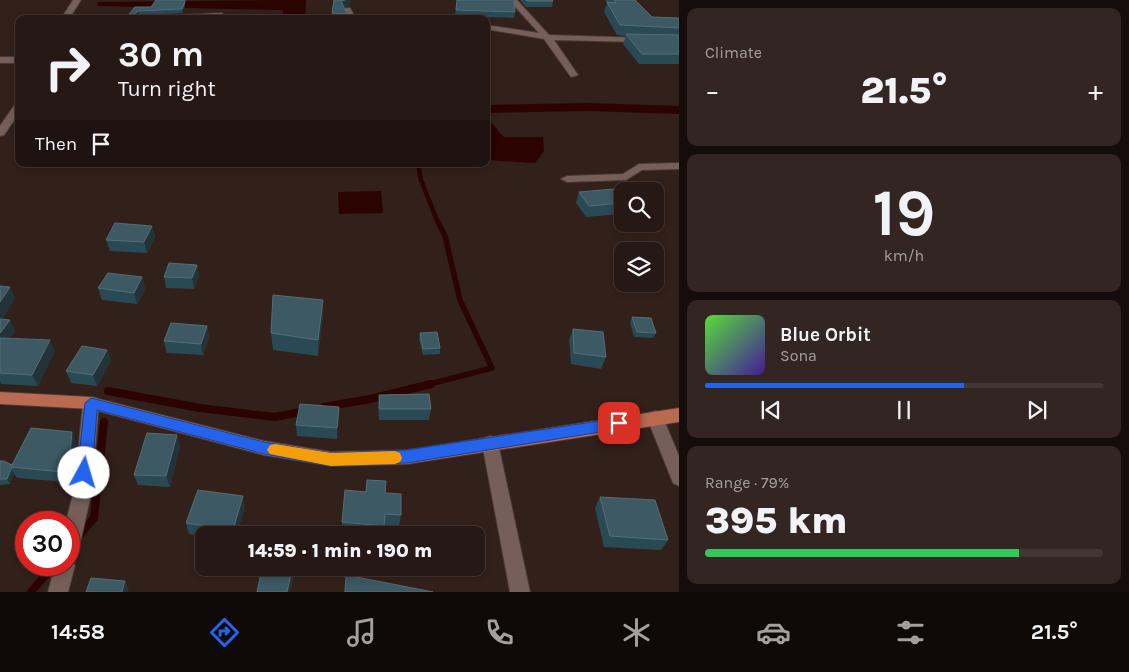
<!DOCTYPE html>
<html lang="en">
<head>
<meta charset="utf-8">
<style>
  body { margin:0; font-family:Karla,sans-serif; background:#322522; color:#f1f3f6; height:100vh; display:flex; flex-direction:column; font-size:19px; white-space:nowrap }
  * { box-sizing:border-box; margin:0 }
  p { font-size:16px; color:#a4a0a0 }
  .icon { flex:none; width:28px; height:28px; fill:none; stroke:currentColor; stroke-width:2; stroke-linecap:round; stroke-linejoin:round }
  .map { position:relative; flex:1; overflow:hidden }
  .sheet { display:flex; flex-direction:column; gap:8px; padding:8px; background:#150d0b; width:450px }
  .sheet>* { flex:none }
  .top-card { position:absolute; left:15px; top:15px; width:475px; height:152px; border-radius:10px; box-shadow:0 2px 8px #0003,0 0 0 1px #423734; background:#261814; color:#f1f3f6; overflow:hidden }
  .tools { position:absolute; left:614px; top:182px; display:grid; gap:10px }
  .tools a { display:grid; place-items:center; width:50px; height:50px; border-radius:10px; background:#261814; box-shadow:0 2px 8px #0003,0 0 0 1px #423734; font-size:25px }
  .speed { position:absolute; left:15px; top:511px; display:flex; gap:10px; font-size:25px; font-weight:700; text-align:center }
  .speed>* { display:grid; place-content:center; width:65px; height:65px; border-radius:50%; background:#261814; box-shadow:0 2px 8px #0003,0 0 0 1px #423734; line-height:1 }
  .speed .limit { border:8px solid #d22; background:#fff; color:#111 }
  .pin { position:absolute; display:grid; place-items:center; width:42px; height:42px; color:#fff; margin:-21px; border-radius:10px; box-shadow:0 2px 8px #0006 }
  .me { position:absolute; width:55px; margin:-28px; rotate:6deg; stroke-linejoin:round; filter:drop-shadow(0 0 4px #0008) }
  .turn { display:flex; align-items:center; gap:18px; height:105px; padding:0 20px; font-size:22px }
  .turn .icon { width:65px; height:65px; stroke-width:2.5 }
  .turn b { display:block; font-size:35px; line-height:42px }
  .then { display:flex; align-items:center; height:48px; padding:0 20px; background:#0003; gap:10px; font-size:19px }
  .big { font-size:38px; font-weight:800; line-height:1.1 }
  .sheet .tile { flex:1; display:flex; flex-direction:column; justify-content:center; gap:8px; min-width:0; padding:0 18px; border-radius:10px; background:#322522 }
  .sheet .dial { align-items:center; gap:0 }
  .dial b { font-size:65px; line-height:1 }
  .song { display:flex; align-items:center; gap:15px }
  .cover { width:60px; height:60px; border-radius:8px; background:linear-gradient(135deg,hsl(110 70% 55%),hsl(260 70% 35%)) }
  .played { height:5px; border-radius:2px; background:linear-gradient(90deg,#2563eb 65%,#423734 65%) }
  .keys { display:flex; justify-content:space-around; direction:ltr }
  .heat { display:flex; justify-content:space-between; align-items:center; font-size:28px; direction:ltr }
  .charge { height:8px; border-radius:4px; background:linear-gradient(90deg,#34c759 79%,#423734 0) }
  .trip { position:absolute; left:195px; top:526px; width:290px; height:50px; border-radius:10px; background:#261814; box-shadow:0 2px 8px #0003,0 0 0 1px #423734; font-weight:800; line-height:50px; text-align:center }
  .tabs { display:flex; height:80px; justify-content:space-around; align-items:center; background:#0f0a08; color:#a4a0a0 }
  .tabs .icon { width:35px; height:35px }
  .tabs .on { color:#2563eb }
  .tabs b { font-size:22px; color:#f1f3f6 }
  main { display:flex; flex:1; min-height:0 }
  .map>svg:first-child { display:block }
</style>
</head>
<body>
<main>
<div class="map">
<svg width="679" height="592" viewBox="0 0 679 592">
  <rect width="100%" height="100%" fill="#32201a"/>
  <!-- water -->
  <g fill="#2b0300">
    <path d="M277 0H306L305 19H285L282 10 98 6 97 2Z"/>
    <path d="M560 104 565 109 486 111V106Z"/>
    <path d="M486 120 504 137H543L544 151 535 163 486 160Z"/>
    <path d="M381 191 383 213 339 214 338 192Z"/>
  </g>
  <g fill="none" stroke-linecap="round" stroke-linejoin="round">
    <!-- stream-far2 -->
    <g stroke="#2b0300" stroke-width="4.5">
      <path d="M486 120 496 131"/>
      <path d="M418 164 421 180 438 223"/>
    </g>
    <!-- stream-far1 -->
    <path stroke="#2b0300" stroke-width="5.5" d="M426 385 492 368 460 300 445 236 438 222"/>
    <!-- stream -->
    <g stroke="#2b0300" stroke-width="8">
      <path d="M108 391 200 408 275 417 306 411"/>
      <path d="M324 407 370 399 431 384"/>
      <path d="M69 548 94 518 104 422"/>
      <path d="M31 592 54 565"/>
    </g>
    <!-- canal -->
    <path fill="#2b0300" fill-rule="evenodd" d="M588 103 679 106V114L588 111 486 113V105Z"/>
    <defs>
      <g id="minor">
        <path d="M73 0H81L69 19H61Z"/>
        <path d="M509 0H517L549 35 679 39V43L554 40 578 75 571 77 544 39 486 29V25L539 33Z"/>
        <path d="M347 8H350L356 19H348L343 10Z"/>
        <path d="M222 13 223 15 219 17 135 19 139 17Z"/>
        <rect x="0" y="57" width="19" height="6"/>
        <path d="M19 102V113L4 135 0 136V126L16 103Z"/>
        <path d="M679 163V169L642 170 626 180 567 182 561 179 567 176 623 174 639 164Z"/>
        <path d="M91 397 97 398 99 403 92 490 79 548 76 554 69 557 75 565 68 592H48L55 565H69V522H66L74 490 83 403 85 398Z"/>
        <path d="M655 411 661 413 679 456V486L673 483 647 418 649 413Z"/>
        <path d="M490 436 496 438 498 443 530 592H510L482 443 484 438Z"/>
      </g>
      <path id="primary" d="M0 392 91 397 264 441 331 452 407 450 679 408V422L407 464 331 466 264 455 91 409 0 404Z"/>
    </defs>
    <!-- minor casing -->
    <use href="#minor" stroke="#4a3a36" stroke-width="2"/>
    <!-- primary casing -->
    <use href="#primary" stroke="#4a3a36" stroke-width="2"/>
    <!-- minor -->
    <use href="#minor" fill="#755f58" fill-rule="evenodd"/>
    <!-- primary -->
    <use href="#primary" fill="#b96a50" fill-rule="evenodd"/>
  </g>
  <!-- wall -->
  <g fill="#294a55">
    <path d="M156 0H185V6L182 13 139 15 125 19 135 7H151Z"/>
    <path d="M334 0 350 6 344 8 347 14V19H332V13Z"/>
    <path d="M457 0 515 12 514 18 455 16Z"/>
    <path d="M520 0H552L553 1 552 7H526Z"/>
    <path d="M605 0H635L652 17 679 18V64H639L623 44 626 36 617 35 604 12 607 3Z"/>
    <path d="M579 192 622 200V209L621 214 586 217 576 203Z"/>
    <path d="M152 226 155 237 147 253 110 251 106 240Z"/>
    <path d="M197 265 199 276 194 289 166 288 164 277Z"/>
    <path d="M142 277 145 289 137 304 102 300 98 288Z"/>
    <path d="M0 286 15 298 2 319 15 331 10 338 55 351 38 386 1 384 0 381Z"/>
    <path d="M323 316 318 356 273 350 271 333Z"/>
    <path d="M632 317 656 333 653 338 634 337 630 323Z"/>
    <path d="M207 326 209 337 203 355 167 353 164 341Z"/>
    <path d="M573 329 606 357 601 369 571 364 569 340Z"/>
    <path d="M420 333 440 348V354L423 355 419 339Z"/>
    <path d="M107 350 111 361 97 386 71 383 66 371Z"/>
    <path d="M379 395 431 409 429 420H379L378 406Z"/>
    <path d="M339 407V418L337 439 297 436 296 425Z"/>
    <path d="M77 443 75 464 67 482 17 478 14 474 10 484 0 485V461L12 465Z"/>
    <path d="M180 446 170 487 138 485 134 475Z"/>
    <path d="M385 493 401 515 399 526 384 525V535H370L342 533V522Z"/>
    <path d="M600 497 668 540 661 550 604 547 595 508Z"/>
    <path d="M245 507 236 535H204V536L189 534 186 523Z"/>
  </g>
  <!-- shaded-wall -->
  <g fill="#243338">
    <path d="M185 0V6L182 13V9Z"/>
    <path d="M345 0H351L350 6 341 9V1Z"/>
    <path d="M138 11 139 15 135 19 133 16Z"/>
    <path d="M152 226 155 237 147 253 144 242Z"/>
    <path d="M197 265 199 276 194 289 192 278Z"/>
    <path d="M142 277 145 289 137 304 134 293Z"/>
    <path d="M10 287 15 298 0 322V302Z"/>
    <path d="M323 300V316L318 356V340Z"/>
    <path d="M10 320 15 331 3 349 0 344V333Z"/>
    <path d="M207 326 209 337 203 355 201 344Z"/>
    <path d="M50 340 55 351 38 386 32 375Z"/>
    <path d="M107 350 111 361 97 386 93 375Z"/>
    <path d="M339 407V418L337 439V428Z"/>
    <path d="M72 432 77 443 75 464 67 482 62 472Z"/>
    <path d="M177 435 180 446 170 487 166 476Z"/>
    <path d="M11 468 14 474 10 484 7 479Z"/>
    <path d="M243 496 245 507 236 535H234L233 530Z"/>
    <path d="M292 570 293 580 290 592H287Z"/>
    <path d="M125 581 129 589 128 592H122Z"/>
  </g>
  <!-- building -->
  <g fill="#3d5963" stroke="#576d74">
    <path d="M156 0H185V2L182 9 138 11 133 16 179 15 178 19H125L135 7H151Z"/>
    <path d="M334 0H345L341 1 347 14 332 13Z"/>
    <path d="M457 0H513L514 1 515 12 456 10Z"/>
    <path d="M526 0H552L553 1H527Z"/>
    <path d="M614 0H635L652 17 679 18V28L620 25 607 2 616 3Z"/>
    <path d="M626 34 679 35V54H642Z"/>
    <path d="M614 189 622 200V203L589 206 579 192Z"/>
    <path d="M115 223 152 226 144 242 106 240Z"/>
    <path d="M169 263 197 265 192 278 164 277Z"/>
    <path d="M108 273 142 277 134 293 98 288Z"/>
    <path d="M0 286 10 287 0 302Z"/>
    <path d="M273 295 323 300 318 340 271 333Z"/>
    <path d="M632 317 651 318 656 333 637 332Z"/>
    <path d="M0 319 10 320 0 333Z"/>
    <path d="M171 323 207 326 201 344 164 341Z"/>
    <path d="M573 329 603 332 606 357 574 353Z"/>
    <path d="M437 332 440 348 423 349 420 333Z"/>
    <path d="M0 338 50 340 32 375 0 373Z"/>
    <path d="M82 346 107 350 93 375 66 371Z"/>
    <path d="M429 394 431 409H380L379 395Z"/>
    <path d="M300 404 339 407 337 428 296 425Z"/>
    <path d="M31 428 72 432 70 453 62 472 11 467Z"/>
    <path d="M147 433 177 435 166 476 134 475Z"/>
    <path d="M0 461H4L12 465 11 467H12L7 479H0Z"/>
    <path d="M367 480 386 481 385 493 401 494V515L385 514 384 526 342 522 345 490 366 492Z"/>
    <path d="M198 490 243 496 233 530 186 523Z"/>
    <path d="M600 497 655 500 668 540 610 536Z"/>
    <path d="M262 568H275L292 570 287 592H257Z"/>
    <path d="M346 575 433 592H345Z"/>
    <path d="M91 578 125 581 122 592H86Z"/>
  </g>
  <!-- route -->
  <path fill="#2563eb" stroke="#184099" d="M91 398 264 442 331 453 407 450 619 418 624 419 626 423 624 427 619 429 407 463 331 466 264 454 97 410 92 473 90 477 84 479 79 477 77 473 85 403Z"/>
  <!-- slow -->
  <path fill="#f59e0b" d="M275 444 331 453 395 451 400 453 402 458 400 462 395 464 331 466 270 454 267 450 270 445Z"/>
</svg>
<div class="tools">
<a><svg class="icon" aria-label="search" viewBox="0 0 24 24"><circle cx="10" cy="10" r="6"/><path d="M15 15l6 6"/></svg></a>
<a><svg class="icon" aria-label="layers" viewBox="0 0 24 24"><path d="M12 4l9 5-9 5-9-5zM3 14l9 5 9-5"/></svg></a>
</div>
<div class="speed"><div class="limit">30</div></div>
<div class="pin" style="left:619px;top:423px;background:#d93025"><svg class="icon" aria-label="arrive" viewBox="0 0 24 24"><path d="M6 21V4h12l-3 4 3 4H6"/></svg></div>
<svg class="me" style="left:84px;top:473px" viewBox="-20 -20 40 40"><circle r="19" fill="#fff"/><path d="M0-13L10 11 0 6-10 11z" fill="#2563eb"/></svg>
<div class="trip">14:59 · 1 min · 190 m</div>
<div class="top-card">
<div class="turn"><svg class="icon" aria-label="right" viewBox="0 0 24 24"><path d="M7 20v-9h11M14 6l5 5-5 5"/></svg><div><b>30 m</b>Turn right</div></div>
<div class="then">Then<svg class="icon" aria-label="arrive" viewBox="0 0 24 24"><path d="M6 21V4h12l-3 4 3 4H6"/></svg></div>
</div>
</div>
<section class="sheet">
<div class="tile"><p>Climate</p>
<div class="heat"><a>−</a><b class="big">21.5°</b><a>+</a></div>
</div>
<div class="tile dial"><b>19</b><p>km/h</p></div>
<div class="tile">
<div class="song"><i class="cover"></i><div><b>Blue Orbit</b><p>Sona</p></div></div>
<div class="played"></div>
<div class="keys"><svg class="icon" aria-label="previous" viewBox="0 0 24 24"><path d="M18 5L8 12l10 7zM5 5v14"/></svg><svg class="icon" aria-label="pause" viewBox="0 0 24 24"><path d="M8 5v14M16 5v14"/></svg><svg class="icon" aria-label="next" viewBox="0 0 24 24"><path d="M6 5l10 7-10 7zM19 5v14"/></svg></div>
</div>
<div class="tile"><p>Range · 79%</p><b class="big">395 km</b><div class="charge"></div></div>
</section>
</main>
<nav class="tabs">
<b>14:58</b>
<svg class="icon on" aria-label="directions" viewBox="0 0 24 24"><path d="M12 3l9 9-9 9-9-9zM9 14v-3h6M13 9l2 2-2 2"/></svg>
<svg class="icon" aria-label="music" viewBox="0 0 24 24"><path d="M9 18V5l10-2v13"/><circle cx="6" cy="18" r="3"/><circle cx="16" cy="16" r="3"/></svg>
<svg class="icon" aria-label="phone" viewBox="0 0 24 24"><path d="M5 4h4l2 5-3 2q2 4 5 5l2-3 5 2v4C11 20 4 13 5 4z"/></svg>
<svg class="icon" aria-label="climate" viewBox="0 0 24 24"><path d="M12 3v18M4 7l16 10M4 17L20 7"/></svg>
<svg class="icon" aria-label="car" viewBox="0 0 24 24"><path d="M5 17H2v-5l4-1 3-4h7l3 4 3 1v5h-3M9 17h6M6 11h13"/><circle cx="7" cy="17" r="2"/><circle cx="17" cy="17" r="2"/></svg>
<svg class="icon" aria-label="filters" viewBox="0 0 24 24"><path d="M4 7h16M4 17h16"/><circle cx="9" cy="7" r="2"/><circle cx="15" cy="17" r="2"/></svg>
<b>21.5°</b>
</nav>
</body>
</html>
